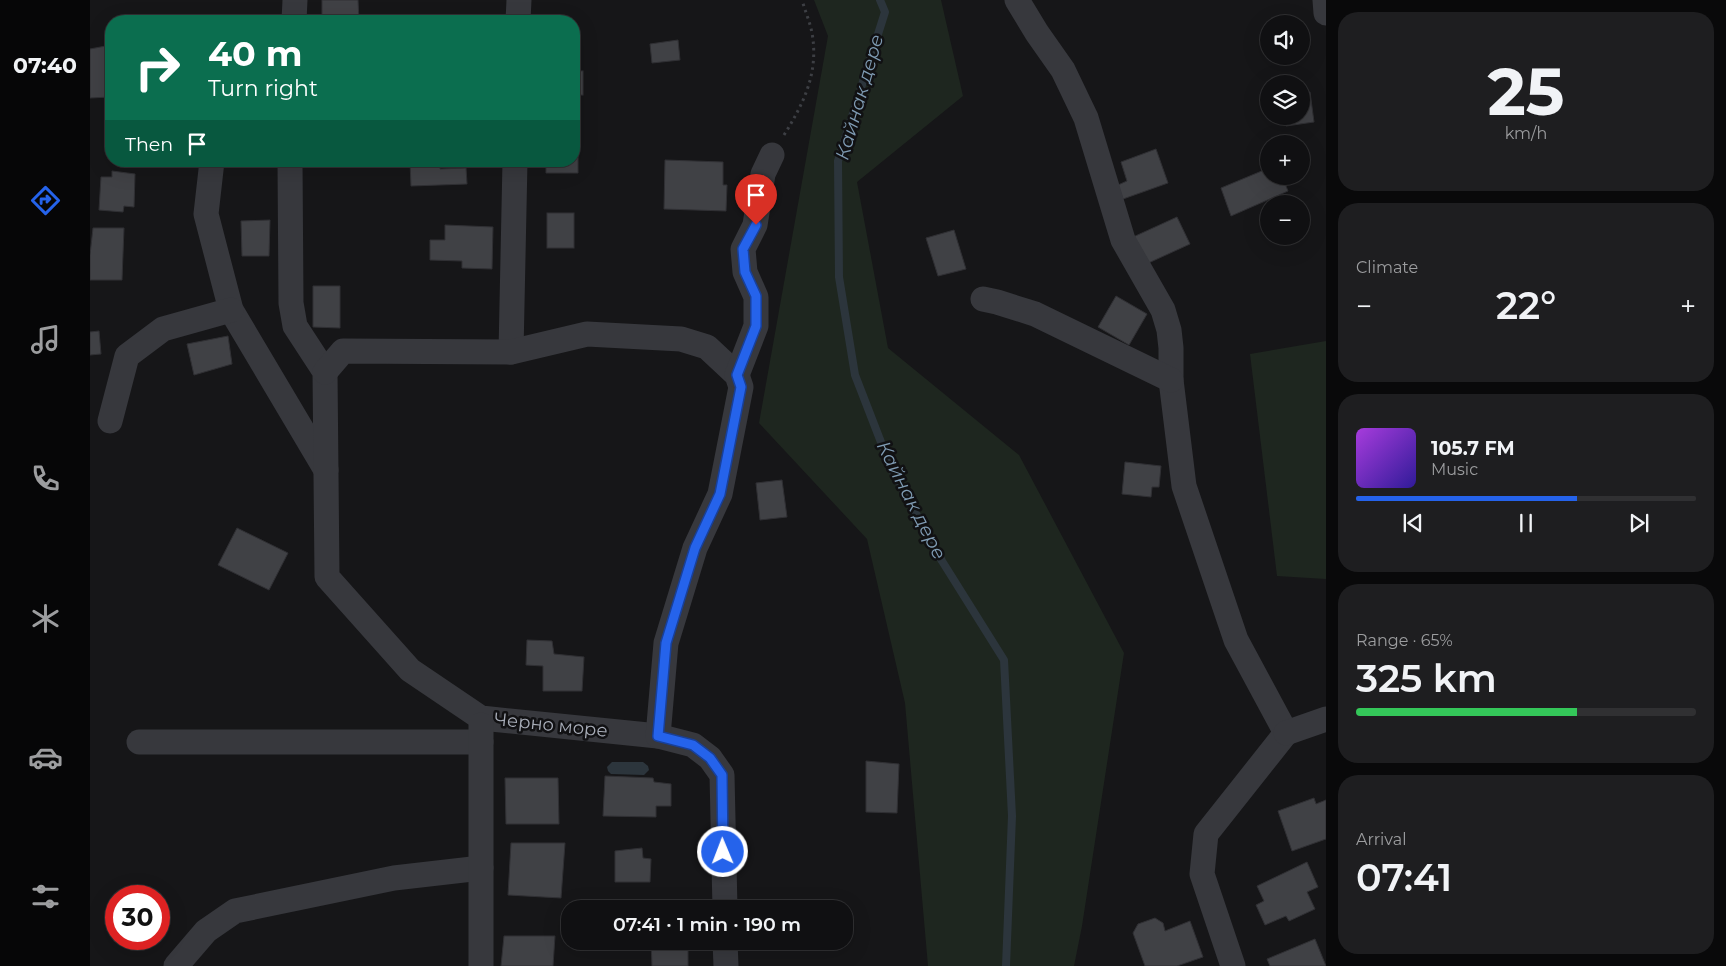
<!DOCTYPE html>
<html lang="en">
<head>
<meta charset="utf-8">
<style>
  body { margin:0; font-family:Montserrat,sans-serif; background:#1e1e20; color:#f1f3f6; height:100vh; display:flex; flex-direction:column; font-size:19px; white-space:nowrap }
  * { box-sizing:border-box; margin:0 }
  p { font-size:16px; color:#9c9d9f }
  .icon { flex:none; width:28px; height:28px; fill:none; stroke:currentColor; stroke-width:2; stroke-linecap:round; stroke-linejoin:round }
  .map { position:relative; flex:1; overflow:hidden }
  .side { display:flex; flex-direction:column; gap:12px; padding:12px; background:#09090a; width:400px }
  .side>* { flex:none }
  .top-card { position:absolute; left:15px; top:15px; width:475px; height:152px; border-radius:20px; box-shadow:0 5px 20px #0002,0 0 0 1px #303032; background:#0b6e4f; color:#fff; overflow:hidden }
  .fabs { position:absolute; left:1170px; top:15px; display:grid; gap:10px }
  .fabs a { display:grid; place-items:center; width:50px; height:50px; border-radius:50%; background:#101012; box-shadow:0 5px 20px #0002,0 0 0 1px #303032; font-size:25px }
  .speed { position:absolute; left:15px; top:885px; display:flex; gap:10px; font-size:25px; font-weight:700; text-align:center }
  .speed>* { display:grid; place-content:center; width:65px; height:65px; border-radius:50%; background:#101012; box-shadow:0 5px 20px #0002,0 0 0 1px #303032; line-height:1 }
  .speed .limit { border:8px solid #d22; background:#fff; color:#111 }
  .pin { position:absolute; display:grid; place-items:center; width:42px; height:42px; color:#fff; margin:-51px -21px; border-radius:50% 50% 50% 0; rotate:-45deg; box-shadow:0 0 5px #0007 }
  .pin .icon { rotate:45deg }
  .me { position:absolute; width:55px; margin:-28px; rotate:359deg; stroke-linejoin:round; filter:drop-shadow(0 0 4px #0008) }
  .turn { display:flex; align-items:center; gap:18px; height:105px; padding:0 20px; font-size:22px }
  .turn .icon { width:65px; height:65px; stroke-width:2.5 }
  .turn b { display:block; font-size:35px; line-height:42px }
  .then { display:flex; align-items:center; height:48px; padding:0 20px; background:#0003; gap:10px; font-size:19px }
  .big { font-size:38px; font-weight:600; line-height:1.1 }
  .side .card { flex:1; display:flex; flex-direction:column; justify-content:center; gap:8px; min-width:0; padding:0 18px; border-radius:20px; background:#1e1e20 }
  .side .dial { align-items:center; gap:0 }
  .dial b { font-size:65px; line-height:1 }
  .song { display:flex; align-items:center; gap:15px }
  .cover { width:60px; height:60px; border-radius:8px; background:linear-gradient(135deg,hsl(280 70% 55%),hsl(250 70% 35%)) }
  .played { height:5px; border-radius:2px; background:linear-gradient(90deg,#2563eb 65%,#303032 65%) }
  .keys { display:flex; justify-content:space-around; direction:ltr }
  .heat { display:flex; justify-content:space-between; align-items:center; font-size:28px; direction:ltr }
  .charge { height:8px; border-radius:4px; background:linear-gradient(90deg,#34c759 65%,#303032 0) }
  .trip { position:absolute; left:471px; top:900px; width:292px; height:50px; border-radius:20px; background:#101012; box-shadow:0 5px 20px #0002,0 0 0 1px #303032; font-weight:600; line-height:50px; text-align:center }
  main { display:flex; flex:1; min-height:0 }
  .tabs { display:flex; flex-direction:column; width:90px; justify-content:space-around; align-items:center; background:#060607; color:#9c9d9f }
  .tabs .icon { width:35px; height:35px }
  .tabs .current { color:#2563eb }
  .tabs b { font-size:22px; color:#f1f3f6 }
  .map>svg:first-child { display:block }
</style>
</head>
<body>
<main>
<nav class="tabs">
<b>07:40</b>
<svg class="icon current" aria-label="directions" viewBox="0 0 24 24"><path d="M12 3l9 9-9 9-9-9zM9 14v-3h6M13 9l2 2-2 2"/></svg>
<svg class="icon" aria-label="music" viewBox="0 0 24 24"><path d="M9 18V5l10-2v13"/><circle cx="6" cy="18" r="3"/><circle cx="16" cy="16" r="3"/></svg>
<svg class="icon" aria-label="phone" viewBox="0 0 24 24"><path d="M5 4h4l2 5-3 2q2 4 5 5l2-3 5 2v4C11 20 4 13 5 4z"/></svg>
<svg class="icon" aria-label="climate" viewBox="0 0 24 24"><path d="M12 3v18M4 7l16 10M4 17L20 7"/></svg>
<svg class="icon" aria-label="car" viewBox="0 0 24 24"><path d="M5 17H2v-5l4-1 3-4h7l3 4 3 1v5h-3M9 17h6M6 11h13"/><circle cx="7" cy="17" r="2"/><circle cx="17" cy="17" r="2"/></svg>
<svg class="icon" aria-label="filters" viewBox="0 0 24 24"><path d="M4 7h16M4 17h16"/><circle cx="9" cy="7" r="2"/><circle cx="15" cy="17" r="2"/></svg>
</nav>
<div class="map">
<svg width="1236" height="966" viewBox="0 0 1236 966">
  <rect width="100%" height="100%" fill="#161618"/>
  <!-- green -->
  <g fill="#1e261f">
    <path d="M724 0H851L873 96 767 182 798 348 929 455 1034 653 992 926 984 966H838L815 703 777 539 669 423 738 36Z"/>
    <path d="M1236 341V579L1187 576 1160 354Z"/>
  </g>
  <!-- water -->
  <path fill="#2c353c" d="M522 762H553L558 766 559 770 554 775 521 774 518 771 517 767Z"/>
  <g fill="none" stroke-linecap="round" stroke-linejoin="round">
    <!-- stream -->
    <path stroke="#2c353c" stroke-width="8" d="M790 0 795 12 748 161 749 277 765 375 801 468 852 561 914 660 922 816 916 966"/>
  </g>
  <!-- building -->
  <g fill="#404145" stroke="#303034">
    <path d="M232 0H268L269 21H232Z"/>
    <path d="M588 40 590 60 562 63 560 44Z"/>
    <path d="M21 45V97L0 98V49Z"/>
    <rect x="484" y="71" width="9" height="24"/>
    <path d="M1220 92 1224 122 1196 126 1195 116H1211V93Z"/>
    <path d="M484 142H488V173H456V161H484Z"/>
    <path d="M1066 149 1078 183 1033 199 1028 185 1037 181 1031 162Z"/>
    <path d="M575 160 633 162V185H637L636 211 574 209Z"/>
    <path d="M320 161H350V169L376 168 377 184 321 186Z"/>
    <path d="M1179 168V176H1192L1198 191 1141 216 1131 188Z"/>
    <path d="M22 171 45 174 44 207 34 206 33 212 9 210 11 177H22Z"/>
    <rect x="457" y="213" width="27" height="35"/>
    <path d="M1087 217 1100 244 1054 265 1041 238Z"/>
    <path d="M180 220 179 256H152L151 221Z"/>
    <path d="M355 225 403 227 402 269 372 268V261L340 260V240H355Z"/>
    <path d="M3 228H34L32 280H0V255Z"/>
    <path d="M864 230 876 269 848 276 836 238Z"/>
    <path d="M223 286H250V328L223 327Z"/>
    <path d="M1026 296 1057 314 1039 345 1008 327Z"/>
    <path d="M9 331 11 354 0 355V332Z"/>
    <path d="M138 336 142 364 104 375 97 344Z"/>
    <path d="M1035 462 1071 466 1069 487H1062L1061 497 1032 494Z"/>
    <path d="M692 480 697 517 670 520 666 483Z"/>
    <path d="M147 528 198 553 179 590 128 565Z"/>
    <path d="M437 640 462 641 464 654 494 657 492 691H453V666L436 665Z"/>
    <path d="M776 761 809 764 807 813 776 812Z"/>
    <path d="M515 776 563 778 564 782 581 784V806H566V817L513 816Z"/>
    <path d="M415 778H468L469 824H416Z"/>
    <path d="M1224 798 1226 804 1236 800V839L1202 851 1188 811Z"/>
    <path d="M421 843H475L471 898 418 895Z"/>
    <path d="M552 848 553 858 561 859 560 882H525V851Z"/>
    <path d="M1217 862 1228 887 1217 892 1225 909 1199 921 1196 916 1175 925 1166 905 1174 901 1167 886Z"/>
    <path d="M1065 918 1073 923 1075 931 1100 921 1113 957 1087 966H1055L1043 933 1048 924Z"/>
    <path d="M414 936H465L463 966H411Z"/>
    <path d="M1225 939 1236 966H1180L1177 959Z"/>
    <path d="M561 941H603L604 947H598V966H562Z"/>
  </g>
  <g fill="none" stroke-linecap="round" stroke-linejoin="round">
    <!-- path -->
    <path stroke="#3d3f44" stroke-width="3" stroke-dasharray="2.5 4" stroke-linecap="butt" d="M694 135C714 103 729 72 722 33 720 22 715 11 712 0"/>
    <!-- minor -->
    <g stroke="#37383d" stroke-width="25">
      <path d="M927 0 947 33 973 70 996 118 1033 240 1073 310 1079 330 1081 348V380L1094 486 1146 640 1196 733 1116 834 1112 874 1143 966"/>
      <path d="M1235 0 1236 13"/>
      <path d="M204 21 205 0"/>
      <path d="M428 21 429 0"/>
      <path d="M122 161 116 214 141 310 236 470"/>
      <path d="M200 161 201 303 205 326 235 372 237 577 320 670 391 718 568 736 603 745 620 758 632 775 635 909"/>
      <path d="M893 299 907 302 945 314 1081 380"/>
      <path d="M421 352 425 161"/>
      <path d="M235 372 253 351 421 352 497 334 591 339 617 347 647 375 651 387 630 494 605 548 576 643 568 736"/>
      <path d="M647 375 666 326V297L655 272 653 249 665 225 673 174 682 155"/>
      <path d="M20 421 37 356 73 329 141 310"/>
      <path d="M1196 733 1236 719"/>
      <path d="M49 742H391"/>
      <path d="M635 941 636 966"/>
      <path d="M86 966 116 931 145 911 304 878 391 868"/>
      <path d="M391 966V725"/>
    </g>
  </g>
  <g fill="none" stroke-linecap="round" stroke-linejoin="round">
    <defs>
      <path id="route" d="M633 852 632 775 620 758 603 745 568 736 576 643 605 548 630 494 651 387 647 375 666 326V296L655 272 653 249 666 225"/>
    </defs>
    <!-- route casing -->
    <use href="#route" stroke="#184099" stroke-width="12"/>
    <!-- route -->
    <use href="#route" stroke="#2563eb" stroke-width="9"/>
  </g>
  <g text-anchor="middle" stroke-width="5" stroke-linejoin="round" paint-order="stroke">
    <!-- street labels -->
    <g font-size="18" fill="#a8adb8" stroke="#111113">
      <text transform="translate(461 725) rotate(6)" y="6">Черно море</text>
    </g>
    <!-- water labels -->
    <g font-size="19" font-style="italic" fill="#7f9bb3" stroke="#111113">
      <text transform="translate(769 97) rotate(-74)" y="7">Кайнак дере</text>
      <text transform="translate(822 500) rotate(63)" y="7">Кайнак дере</text>
    </g>
  </g>
</svg>
<div class="fabs">
<a><svg class="icon" aria-label="sound" viewBox="0 0 24 24"><path d="M4 9h4l5-4v14l-5-4H4zM17 9q2 3 0 6"/></svg></a>
<a><svg class="icon" aria-label="layers" viewBox="0 0 24 24"><path d="M12 4l9 5-9 5-9-5zM3 14l9 5 9-5"/></svg></a>
<a>+</a>
<a>−</a>
</div>
<div class="speed"><div class="limit">30</div></div>
<div class="pin" style="left:666px;top:225px;background:#d93025"><svg class="icon" aria-label="arrive" viewBox="0 0 24 24"><path d="M6 21V4h12l-3 4 3 4H6"/></svg></div>
<svg class="me" style="left:633px;top:852px" viewBox="-20 -20 40 40"><circle r="17" fill="#2563eb" stroke="#fff" stroke-width="3"/><path d="M0-11L8 9 0 5-8 9z" fill="#fff"/></svg>
<div class="trip">07:41 · 1 min · 190 m</div>
<div class="top-card">
<div class="turn"><svg class="icon" aria-label="right" viewBox="0 0 24 24"><path d="M7 20v-9h11M14 6l5 5-5 5"/></svg><div><b>40 m</b>Turn right</div></div>
<div class="then">Then<svg class="icon" aria-label="arrive" viewBox="0 0 24 24"><path d="M6 21V4h12l-3 4 3 4H6"/></svg></div>
</div>
</div>
<section class="side">
<div class="card dial"><b>25</b><p>km/h</p></div>
<div class="card"><p>Climate</p>
<div class="heat"><a>−</a><b class="big">22°</b><a>+</a></div>
</div>
<div class="card">
<div class="song"><i class="cover"></i><div><b>105.7 FM</b><p>Music</p></div></div>
<div class="played"></div>
<div class="keys"><svg class="icon" aria-label="previous" viewBox="0 0 24 24"><path d="M18 5L8 12l10 7zM5 5v14"/></svg><svg class="icon" aria-label="pause" viewBox="0 0 24 24"><path d="M8 5v14M16 5v14"/></svg><svg class="icon" aria-label="next" viewBox="0 0 24 24"><path d="M6 5l10 7-10 7zM19 5v14"/></svg></div>
</div>
<div class="card"><p>Range · 65%</p><b class="big">325 km</b><div class="charge"></div></div>
<div class="card"><p>Arrival</p><b class="big">07:41</b></div>
</section>
</main>
</body>
</html>
